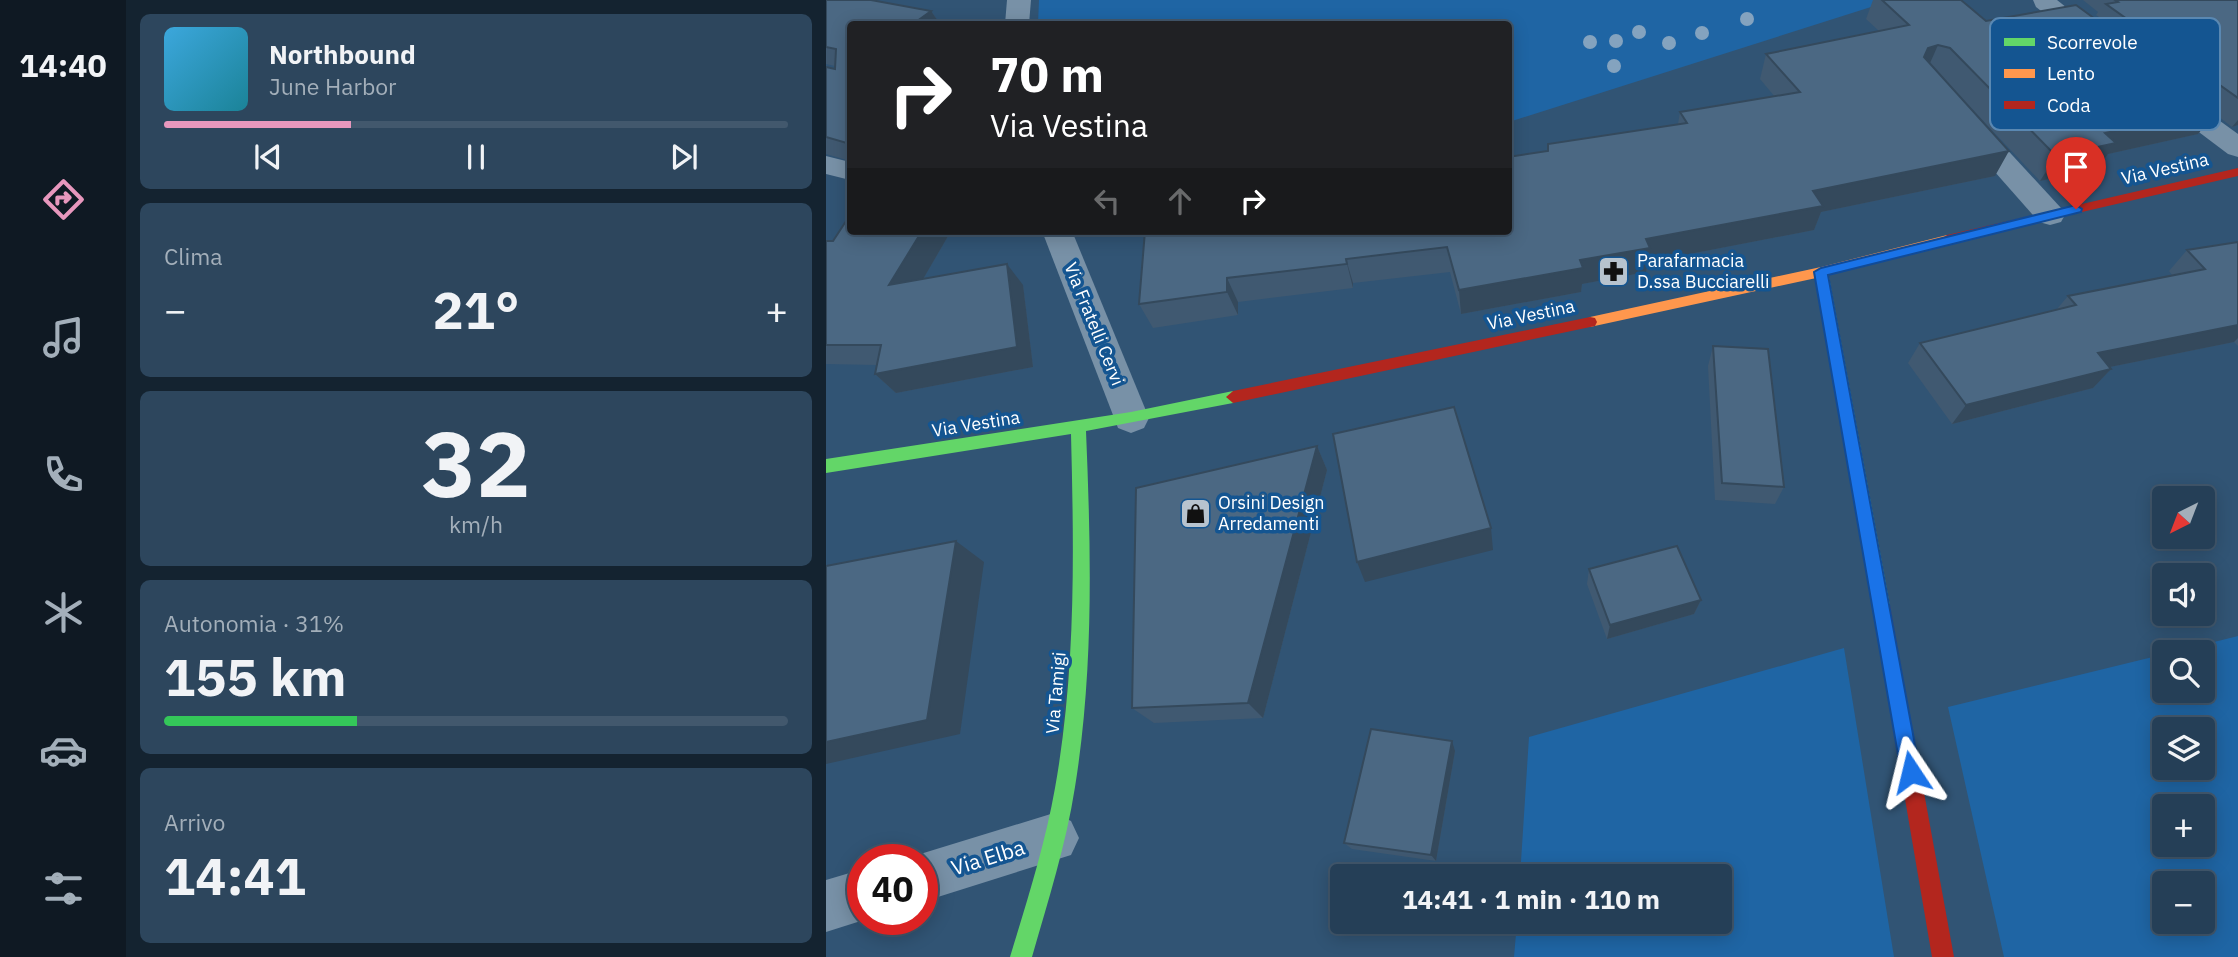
<!DOCTYPE html>
<html lang="it">
<head>
<meta charset="utf-8">
<style>
  body { margin:0; font-family:"IBM Plex Sans",sans-serif; background:#2d465d; color:#f1f3f6; height:100vh; display:flex; flex-direction:column; font-size:26px; white-space:nowrap }
  * { box-sizing:border-box; margin:0 }
  p { font-size:23px; color:#a3afba }
  .icon { flex:none; width:38px; height:38px; fill:none; stroke:currentColor; stroke-width:2; stroke-linecap:round; stroke-linejoin:round }
  .map { position:relative; flex:1; overflow:hidden }
  .side { display:flex; flex-direction:column; gap:14px; padding:14px; background:#142330; width:700px }
  .side>* { flex:none }
  .banner { position:absolute; left:21px; top:21px; width:665px; height:214px; border-radius:7px; box-shadow:0 4px 18px #0003,0 0 0 2px #42586d; background:#202124; color:#fff; overflow:hidden }
  .needle { width:46px; rotate:222deg }
  .tools { position:absolute; left:1326px; top:486px; display:grid; gap:14px }
  .tools a { display:grid; place-items:center; width:63px; height:63px; border-radius:7px; background:#253f57; box-shadow:0 4px 18px #0003,0 0 0 2px #42586d; font-size:35px }
  .speed { position:absolute; left:21px; top:844px; display:flex; gap:14px; font-size:35px; font-weight:700; text-align:center }
  .speed>* { display:grid; place-content:center; width:91px; height:91px; border-radius:50%; background:#253f57; box-shadow:0 4px 18px #0003,0 0 0 2px #42586d; line-height:1 }
  .speed .limit { border:10px solid #d22; background:#fff; color:#111 }
  .pin { position:absolute; display:grid; place-items:center; width:60px; height:60px; color:#fff; margin:-72px -30px; border-radius:50% 50% 50% 0; rotate:-45deg; box-shadow:0 0 7px #0007 }
  .pin .icon { rotate:45deg }
  .me { position:absolute; width:77px; margin:-38px; rotate:350deg; stroke-linejoin:round; filter:drop-shadow(0 0 5px #0008) }
  .turn { display:flex; align-items:center; gap:24px; height:147px; padding:0 28px; font-size:32px }
  .turn .icon { width:91px; height:91px; stroke-width:2.5 }
  .turn b { display:block; font-size:49px; line-height:60px }
  .lanes { display:flex; align-items:center; height:66px; padding:0 28px; background:#0003; justify-content:center; gap:35px; direction:ltr }
  .lanes .off { opacity:.35 }
  .big { font-size:52px; font-weight:700; line-height:1.1 }
  .side .card { flex:1; display:flex; flex-direction:column; justify-content:center; gap:10px; min-width:0; padding:0 24px; border-radius:10px; background:#2d465d }
  .side .dial { align-items:center; gap:0 }
  .dial b { font-size:91px; line-height:1 }
  .song { display:flex; align-items:center; gap:21px }
  .cover { width:84px; height:84px; border-radius:10px; background:linear-gradient(135deg,hsl(200 70% 55%),hsl(190 70% 35%)) }
  .played { height:7px; border-radius:4px; background:linear-gradient(90deg,#e797bd 30%,#42586d 30%) }
  .keys { display:flex; justify-content:space-around; direction:ltr }
  .heat { display:flex; justify-content:space-between; align-items:center; font-size:38px; direction:ltr }
  .charge { height:10px; border-radius:5px; background:linear-gradient(90deg,#34c759 31%,#42586d 0) }
  .trip { position:absolute; left:504px; top:864px; width:402px; height:70px; border-radius:7px; background:#253f57; box-shadow:0 4px 18px #0003,0 0 0 2px #42586d; font-weight:700; line-height:70px; text-align:center }
  main { display:flex; flex:1; min-height:0 }
  .tabs { display:flex; flex-direction:column; width:126px; justify-content:space-around; align-items:center; background:#0f1923; color:#a3afba }
  .tabs .icon { width:49px; height:49px }
  .tabs .selected { color:#e797bd }
  .tabs b { font-size:32px; color:#f1f3f6 }
  .map>svg:first-child { display:block }
</style>
</head>
<body>
<main>
<nav class="tabs">
<b>14:40</b>
<svg class="icon selected" aria-label="directions" viewBox="0 0 24 24"><path d="M12 3l9 9-9 9-9-9zM9 14v-3h6M13 9l2 2-2 2"/></svg>
<svg class="icon" aria-label="music" viewBox="0 0 24 24"><path d="M9 18V5l10-2v13"/><circle cx="6" cy="18" r="3"/><circle cx="16" cy="16" r="3"/></svg>
<svg class="icon" aria-label="phone" viewBox="0 0 24 24"><path d="M5 4h4l2 5-3 2q2 4 5 5l2-3 5 2v4C11 20 4 13 5 4z"/></svg>
<svg class="icon" aria-label="climate" viewBox="0 0 24 24"><path d="M12 3v18M4 7l16 10M4 17L20 7"/></svg>
<svg class="icon" aria-label="car" viewBox="0 0 24 24"><path d="M5 17H2v-5l4-1 3-4h7l3 4 3 1v5h-3M9 17h6M6 11h13"/><circle cx="7" cy="17" r="2"/><circle cx="17" cy="17" r="2"/></svg>
<svg class="icon" aria-label="filters" viewBox="0 0 24 24"><path d="M4 7h16M4 17h16"/><circle cx="9" cy="7" r="2"/><circle cx="15" cy="17" r="2"/></svg>
</nav>
<section class="side">
<div class="card">
<div class="song"><i class="cover"></i><div><b>Northbound</b><p>June Harbor</p></div></div>
<div class="played"></div>
<div class="keys"><svg class="icon" aria-label="previous" viewBox="0 0 24 24"><path d="M18 5L8 12l10 7zM5 5v14"/></svg><svg class="icon" aria-label="pause" viewBox="0 0 24 24"><path d="M8 5v14M16 5v14"/></svg><svg class="icon" aria-label="next" viewBox="0 0 24 24"><path d="M6 5l10 7-10 7zM19 5v14"/></svg></div>
</div>
<div class="card"><p>Clima</p>
<div class="heat"><a>−</a><b class="big">21°</b><a>+</a></div>
</div>
<div class="card dial"><b>32</b><p>km/h</p></div>
<div class="card"><p>Autonomia · 31%</p><b class="big">155 km</b><div class="charge"></div></div>
<div class="card"><p>Arrivo</p><b class="big">14:41</b></div>
</section>
<div class="map">
<svg width="1412" height="957" viewBox="0 0 1412 957">
  <rect width="100%" height="100%" fill="#315474"/>
  <!-- green -->
  <g fill="#1f65a4" fill-rule="evenodd">
    <path d="M213 0H1067L683 122 682 24H212Z"/>
    <path d="M1412 636V957H1178L1122 707 1339 654V691H1377V653H1344ZM1339 730H1377V768H1339ZM1339 807H1377V845H1339ZM1339 884H1377V922H1339Z"/>
    <path d="M1018 648 1068 957H688L691 922H894V877H694L703 737Z"/>
  </g>
  <g fill="none" stroke-linecap="round" stroke-linejoin="round">
    <!-- street -->
    <g fill="#7891a7" fill-rule="evenodd">
      <path d="M181 0H205L203 24H179Z"/>
      <path d="M1207 0H1231L1284 42 1280 47H1262L1210 7Z"/>
      <path d="M1338 85 1347 87 1412 134V157L1402 154 1329 99 1325 93 1329 87Z"/>
      <path d="M1141 115 1151 117 1235 208 1239 215 1235 222 1224 225 1213 222 1131 129 1127 123 1131 117Z"/>
      <path d="M0 156 24 162V180L0 174Z"/>
      <path d="M216 231H246L323 418 318 428 305 433 292 428Z"/>
      <path d="M228 813 245 821 253 838 245 855 96 902V859H78Z"/>
      <path d="M37 869V919H41L0 932V880Z"/>
    </g>
    <!-- fast -->
    <g fill="#63d668" fill-rule="evenodd">
      <path d="M995 267 1002 272 1064 606 1061 612 1055 614 1049 612 1046 606 988 272Z"/>
      <path d="M407 391 414 397 407 403 260 431C265 550 268 669 249 787 240 845 222 901 206 957H184C201 901 219 845 229 788 250 671 248 552 245 434L0 473V459L305 412Z"/>
    </g>
    <!-- slow -->
    <path fill="#ff974d" fill-rule="evenodd" d="M1121 235 1127 239 1126 242 995 277 764 327 757 322 764 317 995 267Z"/>
    <!-- jam -->
    <g fill="#b3261e" fill-rule="evenodd">
      <path d="M1412 168V176L1121 243 1115 239 1121 235Z"/>
      <path d="M764 317 769 318 771 322 769 326 407 403 400 397 407 391Z"/>
      <path d="M1055 598 1061 600 1064 606 1128 957H1106L1046 606 1049 600Z"/>
    </g>
  </g>
  <!-- trees -->
  <g fill="#84a3bf">
    <circle cx="921" cy="19" r="7"/>
    <circle cx="813" cy="32" r="7"/>
    <circle cx="876" cy="33" r="7"/>
    <circle cx="790" cy="41" r="7"/>
    <circle cx="764" cy="42" r="7"/>
    <circle cx="843" cy="43" r="7"/>
    <circle cx="788" cy="66" r="7"/>
  </g>
  <!-- wall -->
  <g fill="#405971">
    <path d="M0 0 105 11 114 24H24V161L0 154V67L9 69V66L0 64Z"/>
    <path d="M1047 0H1135L1160 21 1271 20 1273 17 1270 15 1272 12 1257 0H1412V125L1406 127 1388 113 1372 134 1282 154 1272 168 1214 181 1112 73 1169 176 995 212 988 230 822 262 820 272 756 284 755 292 635 314 624 272 527 283V288L412 302V315L327 328 313 304 319 231H682L722 151 852 124 854 112 949 97 934 79 940 54 1053 31 1040 19Z"/>
    <path d="M24 231H125L97 279 197 285 207 367 70 393 49 374 51 365 0 364V241H7Z"/>
    <path d="M1412 242V346L1408 342 1284 367 1285 369 1267 388 1126 424 1082 363 1094 343 1231 309 1242 296 1346 275 1343 271 1361 250Z"/>
    <path d="M887 346 958 487 949 504 889 500 882 366Z"/>
    <path d="M491 446 501 470 437 718 328 723 306 708Z"/>
    <path d="M763 569 875 600 868 614 781 639 761 584Z"/>
    <path d="M629 751 610 861 526 849 518 843Z"/>
  </g>
  <!-- shaded-wall -->
  <g fill="#34495c">
    <path d="M105 11 114 24H87Z"/>
    <path d="M1112 45 1101 70 1091 74 1102 48Z"/>
    <path d="M1392 109 1372 134 1282 154 1272 168 1214 181 1230 156 1279 133Z"/>
    <path d="M1412 120V125L1406 127Z"/>
    <path d="M1183 151 1169 176 995 212 988 230 822 262 820 272 756 284 755 292 635 314 633 290 754 260 820 239 987 191Z"/>
    <path d="M96 231H125L82 305 63 285Z"/>
    <path d="M520 259 527 283V288L521 264Z"/>
    <path d="M181 264 197 285 207 367 70 393 49 374Z"/>
    <path d="M401 278 412 302V315L401 292Z"/>
    <path d="M1412 325V338L1408 342 1254 373 1272 353Z"/>
    <path d="M1285 369 1267 388 1126 424 1140 405Z"/>
    <path d="M491 446 501 470 437 718 422 703Z"/>
    <path d="M665 528 667 550 539 582 531 562Z"/>
    <path d="M130 541 158 562 134 734 0 764V742Z"/>
    <path d="M875 600 868 614 781 639 784 625Z"/>
    <path d="M626 741 629 751 610 861 605 855Z"/>
  </g>
  <!-- building -->
  <g fill="#4b6883" stroke="#34495c" stroke-width="2">
    <path d="M0 0H45L105 11 87 24H24V71L21 74 24 75V144L0 137V67L9 69 10 49 0 47Z"/>
    <path d="M1056 0H1135L1160 21 1250 5 1392 109 1279 133 1290 143 1230 156 1124 48 1112 45 1102 48 1098 57 1183 151 987 191 997 206 820 239 824 248 754 260 757 268 633 290 621 247 520 259 521 264 401 278V292L313 304 319 231H682V157L722 151V144L861 123 854 112 974 92 940 54 1083 25Z"/>
    <path d="M1289 0H1412V98L1280 4 1292 2Z"/>
    <path d="M24 215V231H96L63 285 181 264 191 347 49 374 55 345H0V241H7Z"/>
    <path d="M1412 242V325L1272 353 1285 369 1140 405 1094 343 1250 305 1242 296 1379 269 1361 250Z"/>
    <path d="M887 346 942 349 958 487 896 483Z"/>
    <path d="M628 407 665 528 531 562 507 434Z"/>
    <path d="M491 446 422 703 306 708 310 488Z"/>
    <path d="M130 541 101 720 0 742V566Z"/>
    <path d="M851 546 875 600 784 625 763 569Z"/>
    <path d="M545 729 626 741 605 855 518 843Z"/>
  </g>
  <!-- route -->
  <path fill="#1a73e8" stroke="#114b97" stroke-width="2" d="M1250 205 1256 209 1255 212 1002 275 1094 772 1092 779 1085 782 1078 779 1075 772 988 272 995 268Z"/>
  <!-- icons -->
  <defs>
    <symbol id="pharmacy-square" viewBox="-11 -11 22 22"><rect x="-9" y="-9" width="18" height="18" rx="4" fill="#b7c3ce" stroke="#145591"/><path d="M-2-6h4v4h4v4h-4v4h-4v-4h-4v-4h4Z" fill="#111"/></symbol>
    <symbol id="shop-square" viewBox="-11 -11 22 22"><rect x="-9" y="-9" width="18" height="18" rx="4" fill="#b7c3ce" stroke="#145591"/><path d="M-5-2.5h2.3a2.7 3.5 0 0 1 5.4 0H5L5.5 6h-11ZM-1.5-2.5h3a1.5 2.3 0 0 0-3 0Z" fill="#111"/></symbol>
  </defs>
  <g fill-rule="evenodd">
    <use href="#pharmacy-square" x="770" y="254" width="35" height="35"/>
    <use href="#shop-square" x="352" y="496" width="35" height="35"/>
  </g>
  <g text-anchor="middle" stroke-width="7" stroke-linejoin="round" paint-order="stroke">
    <!-- street labels -->
    <g font-size="18" fill="#fff" stroke="#145591">
      <text transform="translate(1339 169) rotate(-13)" y="6">Via Vestina</text>
      <text transform="translate(705 315) rotate(-12)" y="6">Via Vestina</text>
      <text transform="translate(268 324) rotate(68)" y="6">Via Fratelli Cervi</text>
      <text transform="translate(150 424) rotate(-9)" y="6">Via Vestina</text>
      <text transform="translate(230 693) rotate(-85)" y="6">Via Tamigi</text>
    </g>
    <!-- poi labels -->
    <g font-size="18" fill="#fff" stroke="#145591" text-anchor="start">
      <text x="811" y="267">Parafarmacia<tspan x="811" dy="21">D.ssa Bucciarelli</tspan></text>
      <text x="392" y="509">Orsini Design<tspan x="392" dy="21">Arredamenti</tspan></text>
    </g>
    <!-- near-street labels -->
    <g font-size="21" fill="#fff" stroke="#145591">
      <text transform="translate(162 858) rotate(-17)" y="7">Via Elba</text>
    </g>
  </g>
  <!-- legend -->
  <rect x="1164" y="18" width="230" height="112" rx="10" fill="#145591" stroke="#5a88b2" stroke-width="2"/>
  <rect x="1178" y="38" width="31" height="8" fill="#63d668"/>
  <rect x="1178" y="69" width="31" height="9" fill="#ff974d"/>
  <rect x="1178" y="101" width="31" height="8" fill="#b3261e"/>
  <g font-size="19" fill="#fff">
    <text x="1221" y="49">Scorrevole</text>
    <text x="1221" y="80">Lento</text>
    <text x="1221" y="112">Coda</text>
  </g>
</svg>
<div class="tools">
<a><svg class="needle" viewBox="-14 -14 28 28"><path d="M0-13l5 13h-10z" fill="#e53935"/><path d="M0 13l5-13h-10z" fill="#a3afba"/></svg></a>
<a><svg class="icon" aria-label="sound" viewBox="0 0 24 24"><path d="M4 9h4l5-4v14l-5-4H4zM17 9q2 3 0 6"/></svg></a>
<a><svg class="icon" aria-label="search" viewBox="0 0 24 24"><circle cx="10" cy="10" r="6"/><path d="M15 15l6 6"/></svg></a>
<a><svg class="icon" aria-label="layers" viewBox="0 0 24 24"><path d="M12 4l9 5-9 5-9-5zM3 14l9 5 9-5"/></svg></a>
<a>+</a>
<a>−</a>
</div>
<div class="speed"><div class="limit">40</div></div>
<div class="pin" style="left:1250px;top:209px;background:#d93025"><svg class="icon" aria-label="arrive" viewBox="0 0 24 24"><path d="M6 21V4h12l-3 4 3 4H6"/></svg></div>
<svg class="me" style="left:1085px;top:772px" viewBox="-20 -20 40 40"><path d="M0-17L14 15 0 8-14 15z" fill="#1a73e8" stroke="#fff" stroke-width="4"/></svg>
<div class="trip">14:41 · 1 min · 110 m</div>
<div class="banner">
<div class="turn"><svg class="icon" aria-label="right" viewBox="0 0 24 24"><path d="M7 20v-9h11M14 6l5 5-5 5"/></svg><div><b>70 m</b>Via Vestina</div></div>
<div class="lanes"><svg class="icon off" aria-label="left" viewBox="0 0 24 24"><path d="M17 20v-9H6M10 6l-5 5 5 5"/></svg><svg class="icon off" aria-label="ahead" viewBox="0 0 24 24"><path d="M12 20V5M6 11l6-6 6 6"/></svg><svg class="icon" aria-label="right" viewBox="0 0 24 24"><path d="M7 20v-9h11M14 6l5 5-5 5"/></svg></div>
</div>
</div>
</main>
</body>
</html>
